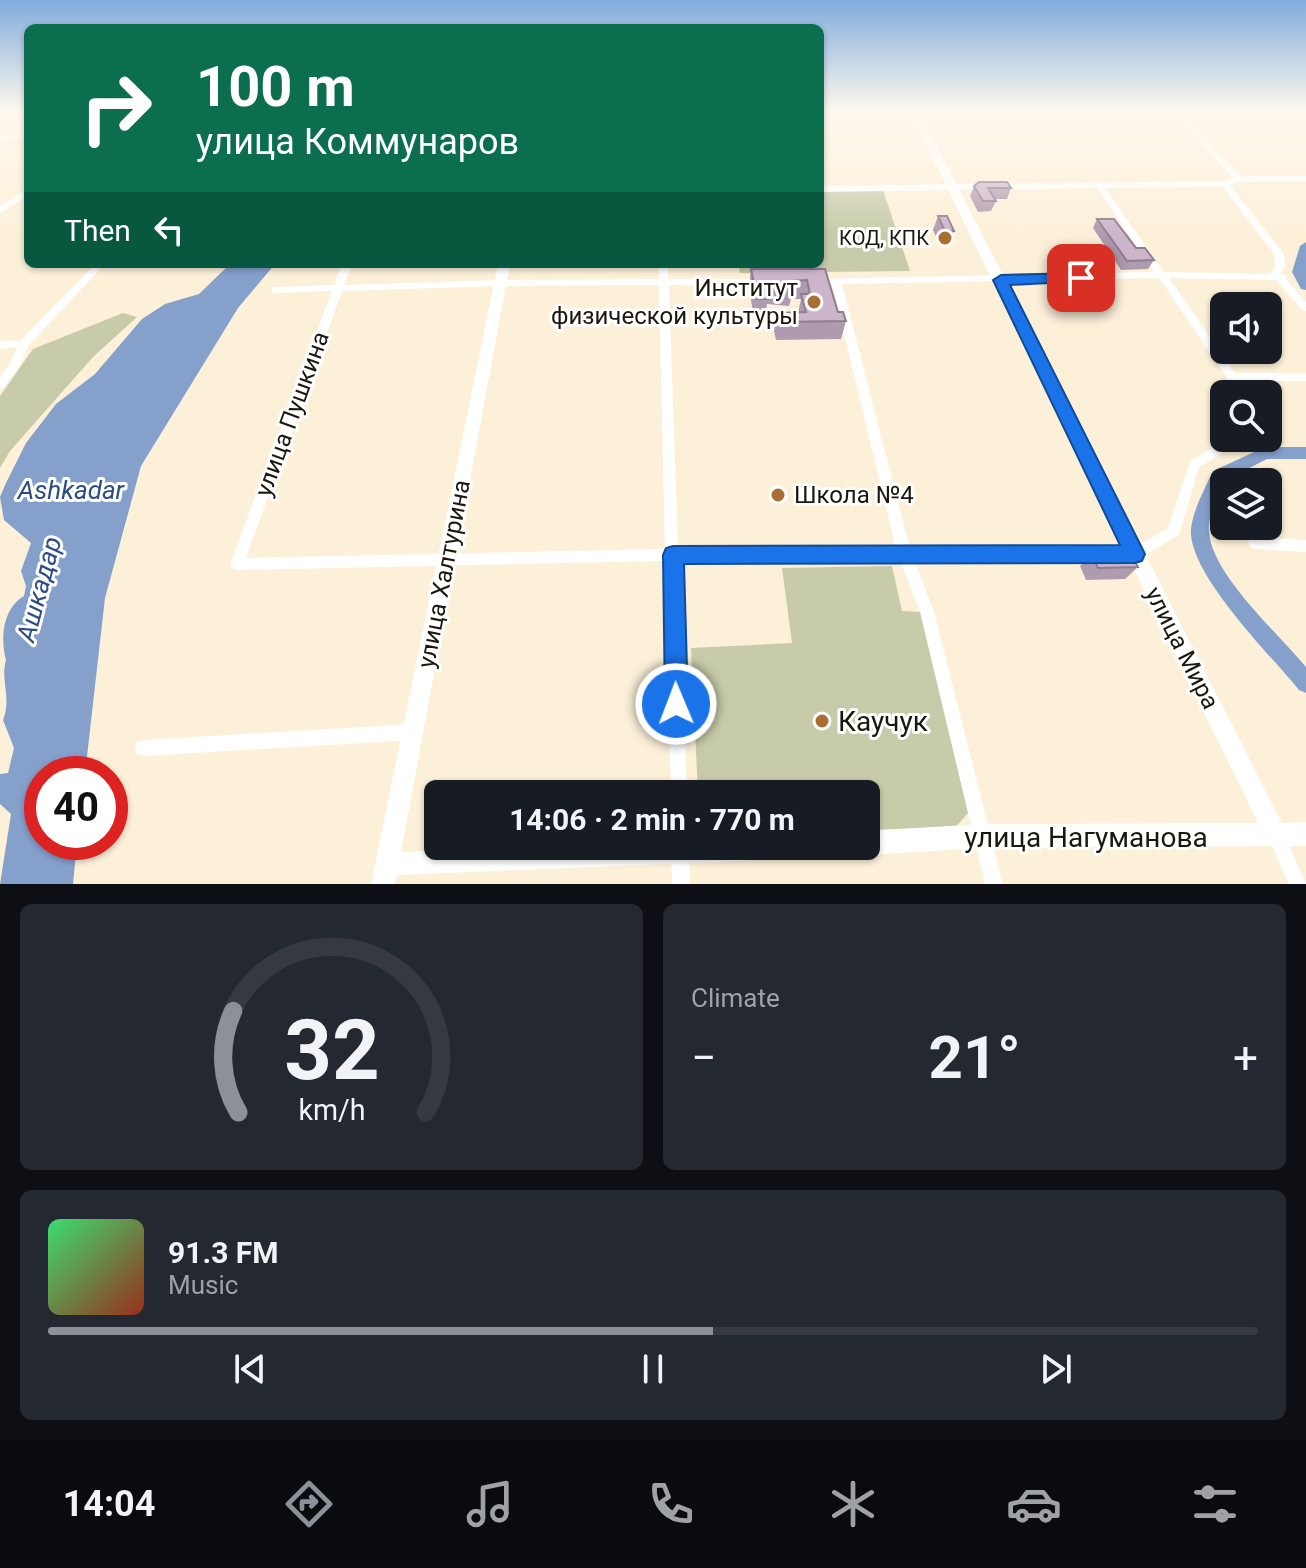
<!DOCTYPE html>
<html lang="en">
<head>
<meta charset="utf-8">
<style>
  body { margin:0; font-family:Roboto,sans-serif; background:#242831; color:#f1f3f6; height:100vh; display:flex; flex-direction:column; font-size:30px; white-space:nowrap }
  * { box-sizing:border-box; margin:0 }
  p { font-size:26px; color:#9ea1a6 }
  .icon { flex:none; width:44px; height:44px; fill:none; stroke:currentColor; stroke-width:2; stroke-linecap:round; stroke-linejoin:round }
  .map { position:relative; height:884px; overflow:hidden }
  .panel { display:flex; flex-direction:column; gap:20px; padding:20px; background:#0d0f14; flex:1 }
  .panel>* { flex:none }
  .hud { position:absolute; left:24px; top:24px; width:800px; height:244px; border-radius:12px; box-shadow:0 2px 6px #0004; background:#0b6e4f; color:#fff; overflow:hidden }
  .controls { position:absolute; left:1210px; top:292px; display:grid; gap:16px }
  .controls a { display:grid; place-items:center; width:72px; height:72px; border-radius:12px; background:#171b24; box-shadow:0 2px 6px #0004; font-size:40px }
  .speed { position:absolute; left:24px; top:756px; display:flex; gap:16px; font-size:40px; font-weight:700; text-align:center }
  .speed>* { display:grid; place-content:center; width:104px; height:104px; border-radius:50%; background:#171b24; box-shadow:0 2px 6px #0004; line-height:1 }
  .speed .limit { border:12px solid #d22; background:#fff; color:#111 }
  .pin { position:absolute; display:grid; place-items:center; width:68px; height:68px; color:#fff; margin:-34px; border-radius:16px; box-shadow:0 4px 12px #0006 }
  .me { position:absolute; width:88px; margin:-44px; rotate:359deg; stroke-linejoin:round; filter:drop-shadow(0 0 6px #0008) }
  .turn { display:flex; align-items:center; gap:28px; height:168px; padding:0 40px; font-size:36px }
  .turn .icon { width:104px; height:104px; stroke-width:2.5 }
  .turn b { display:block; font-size:56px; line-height:68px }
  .then { display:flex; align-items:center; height:76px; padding:0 40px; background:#0003; gap:16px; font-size:30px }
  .big { font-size:60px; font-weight:700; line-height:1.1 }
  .panel .widget { flex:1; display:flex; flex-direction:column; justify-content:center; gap:12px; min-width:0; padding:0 28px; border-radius:12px; background:#242831 }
  .panel .dial { align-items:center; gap:0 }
  .dial svg { height:208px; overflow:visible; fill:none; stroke:#363941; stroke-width:7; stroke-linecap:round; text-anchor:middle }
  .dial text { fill:#f1f3f6; stroke:none }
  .song { display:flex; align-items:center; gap:24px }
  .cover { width:96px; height:96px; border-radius:12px; background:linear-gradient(135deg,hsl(140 70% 55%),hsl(10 70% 35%)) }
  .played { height:8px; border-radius:4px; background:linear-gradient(90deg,#8c9099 55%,#363941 55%) }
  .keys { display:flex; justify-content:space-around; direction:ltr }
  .heat { display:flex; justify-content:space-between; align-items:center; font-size:44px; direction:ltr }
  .panel .tiles { flex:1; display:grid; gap:20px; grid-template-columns:1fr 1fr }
  .widget:last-child { grid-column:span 2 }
  .trip { position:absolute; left:424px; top:780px; width:456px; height:80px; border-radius:12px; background:#171b24; box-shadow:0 2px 6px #0004; font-weight:700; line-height:80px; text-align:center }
  .dock { display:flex; height:128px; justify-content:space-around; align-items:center; background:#090b0e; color:#9ea1a6 }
  .dock .icon { width:56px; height:56px }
  .dock .active { color:#8c9099 }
  .dock b { font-size:36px; color:#f1f3f6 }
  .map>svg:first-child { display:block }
</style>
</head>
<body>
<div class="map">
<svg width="1306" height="884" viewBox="0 0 1306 884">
  <rect width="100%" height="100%" fill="#fcf0d9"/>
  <!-- green -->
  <g fill="#c7cba9">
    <path d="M883 190 910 271 740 273 738 264H820V191Z"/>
    <path d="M123 313 137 317 93 357 10 451 0 468V396L33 349Z"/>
    <path d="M892 566 902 611 922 612 973 807 956 827 866 830V794H698L691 648 792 643 782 568Z"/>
  </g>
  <!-- water -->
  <path fill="#86a0cc" d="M230 264H275L238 308 141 466 105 598 85 774H42V842H77L73 884H0L11 814 0 804V774L8 773 14 748 3 720C12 697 0 681 6 660 0 638 3 608 24 596L26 586 21 571 31 543 4 520 0 497 6 483 26 443 56 404 95 374 142 319 165 304 199 294Z"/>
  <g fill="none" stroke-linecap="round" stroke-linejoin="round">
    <!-- river -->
    <g fill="#86a0cc" fill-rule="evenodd">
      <path d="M1306 242V290L1301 289 1292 272 1300 246Z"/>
      <path d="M1265 447H1306V459H1267L1226 480C1220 494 1207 515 1209 532 1212 575 1279 634 1306 667V693L1299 690C1271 655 1188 574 1191 529 1193 510 1205 488 1213 471Z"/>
    </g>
    <!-- minor -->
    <g fill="#fff" fill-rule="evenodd">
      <path d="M1172 112H1180L1241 176H1306V182H1240L1230 185 1284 254 1285 267 1280 274 1286 275V279L1306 302V311L1302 310 1276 280 1169 278 1235 373H1306V381H1241L1250 394H1238L1159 278 842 284 910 549 1106 548 1111 550 1113 554 1111 558 1106 560H914L934 612 1003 884H985L920 612 900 560 679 561 687 794H671L665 561 237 570 232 568 230 564 332 291 275 293 270 290 275 287 334 285 342 264H352L344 285 500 280 659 279 658 264H668V279H767L769 281 764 284 669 285 678 549H896L832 284H815L810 281 812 279 1154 272 1097 188 820 192V186L1224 181 1233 178ZM1223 187 1274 254 1275 267 1270 274 1164 272 1105 188ZM659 285 665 549 246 558 342 291 500 286Z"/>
      <path d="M28 133V137L0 141V137Z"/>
      <path d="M28 189V196L0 213V206Z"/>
      <path d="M95 264H105L29 345 19 367 4 387 0 388V376L10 363 17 347 0 349V341L21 340Z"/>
      <path d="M1229 438H1245L1243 441 1199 467 1179 535 1140 558 1135 560 1124 558 1122 554 1124 550 1133 548 1168 528 1190 461Z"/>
      <path d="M1255 537 1306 540V552L1255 549 1250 547 1248 543 1250 539Z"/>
      <path d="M413 724 419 726 421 732 419 738 413 740 143 756 137 754 135 748 137 742 143 740Z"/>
      <path d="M1277 828 1283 831 1306 884H1289L1268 837 1271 831Z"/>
      <path d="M671 846H689L690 884H672Z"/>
    </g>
    <!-- major -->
    <g fill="#fff" fill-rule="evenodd">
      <path d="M910 112H920L1282 823 1306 822V846H1284L1277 849 1270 846 983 848 866 855 858 851 856 846H866V831L983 824 1258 823Z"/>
      <path d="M498 264H510L401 852 535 846H824L820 854 812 858 397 875 395 884H371Z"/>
    </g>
  </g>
  <!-- wall -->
  <g fill="#af9baf">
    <path d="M974 186 1011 188 1007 199H994L996 201 991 211 978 212 970 196Z"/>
    <path d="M938 216 954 231 949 245H940L933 230Z"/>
    <path d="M1097 219 1154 260 1148 269 1121 270 1093 228Z"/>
    <path d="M751 269H825L838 312 846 321 841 339 776 340 774 331 777 313H798L801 299H791L789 306 767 304 765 317 754 318 749 288Z"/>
    <path d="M1091 554 1138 567 1125 579 1086 580 1080 566Z"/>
  </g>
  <!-- building -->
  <g fill="#ccb4cb" stroke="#8f7e8e" stroke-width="2">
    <path d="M979 182H1007L1011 188H988L996 201H983L974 186Z"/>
    <path d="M938 216H947L954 231H945Z"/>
    <path d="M1097 219H1114L1136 248H1145L1154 260 1127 261Z"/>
    <path d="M751 269H825L838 312H843L846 321 779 322 777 313 806 312 801 294H810L807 280 791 281 793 288 766 286 768 299H757Z"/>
    <path d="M1130 553 1138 567 1098 568 1091 554Z"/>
  </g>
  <!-- sky -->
  <linearGradient id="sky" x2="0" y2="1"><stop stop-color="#81acdd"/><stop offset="0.47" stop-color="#fef8ee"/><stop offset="1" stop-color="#fef8ee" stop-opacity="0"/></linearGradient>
  <rect width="1306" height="236" fill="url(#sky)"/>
  <!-- route -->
  <path fill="#1a73e8" stroke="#114b97" stroke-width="2" d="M1081 273 1088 278 1086 281 1010 285 1142 548 1145 554 1142 561 1135 563 684 564 688 704 685 713 676 716 668 713 665 704 663 555 666 548 673 546 1120 545 993 280 1001 275Z"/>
  <!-- markers -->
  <g fill="#aa6d32" stroke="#fff" stroke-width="3">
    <circle cx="945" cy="238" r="8"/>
    <circle cx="814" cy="302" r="8"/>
    <circle cx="778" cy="495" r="8"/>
    <circle cx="822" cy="721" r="8"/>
  </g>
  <g text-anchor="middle" stroke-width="6" stroke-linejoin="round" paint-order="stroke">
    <!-- far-poi labels -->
    <g font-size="20" fill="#1c170d" stroke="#fff" text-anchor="end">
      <text x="929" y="245">КОД, КПК</text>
    </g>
    <!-- poi labels -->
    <g font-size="24" fill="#1c170d" stroke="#fff" text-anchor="end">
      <text x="798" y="296">Институт<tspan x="798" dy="28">физической культуры</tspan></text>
      <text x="794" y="503" text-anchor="start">Школа №4</text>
    </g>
    <!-- street labels -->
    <g font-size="24" fill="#1c170d" stroke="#fff">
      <text transform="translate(292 414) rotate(-70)" y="8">улица Пушкина</text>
      <text transform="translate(444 574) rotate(-79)" y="8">улица Халтурина</text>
      <text transform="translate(1182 648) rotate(63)" y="8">улица Мира</text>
    </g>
    <!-- water labels -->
    <g font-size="26" font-style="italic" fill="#2d4c85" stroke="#fff">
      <text x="71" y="499">Ashkadar</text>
      <text transform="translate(39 589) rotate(-75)" y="9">Ашкадар</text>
    </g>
    <!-- near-poi labels -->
    <g font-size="28" fill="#1c170d" stroke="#fff" text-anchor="start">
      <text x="838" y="731">Каучук</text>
    </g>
    <!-- near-street labels -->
    <g font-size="28" fill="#1c170d" stroke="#fff">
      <text x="1086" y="847">улица Нагуманова</text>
    </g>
  </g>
</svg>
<div class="controls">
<a><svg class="icon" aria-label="sound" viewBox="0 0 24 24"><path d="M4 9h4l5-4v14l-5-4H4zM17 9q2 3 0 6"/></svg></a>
<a><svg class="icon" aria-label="search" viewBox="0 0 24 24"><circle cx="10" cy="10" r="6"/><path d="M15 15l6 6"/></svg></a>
<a><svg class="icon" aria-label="layers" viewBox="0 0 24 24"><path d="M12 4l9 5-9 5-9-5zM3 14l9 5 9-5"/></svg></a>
</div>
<div class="speed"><div class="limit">40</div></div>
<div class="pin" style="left:1081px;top:278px;background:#d93025"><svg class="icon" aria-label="arrive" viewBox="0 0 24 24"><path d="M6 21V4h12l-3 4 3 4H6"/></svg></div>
<svg class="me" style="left:676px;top:704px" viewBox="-20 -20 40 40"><circle r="17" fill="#1a73e8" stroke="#fff" stroke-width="3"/><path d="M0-11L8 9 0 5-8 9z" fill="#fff"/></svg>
<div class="trip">14:06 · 2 min · 770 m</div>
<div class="hud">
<div class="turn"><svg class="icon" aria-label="right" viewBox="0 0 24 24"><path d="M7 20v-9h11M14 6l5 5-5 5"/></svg><div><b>100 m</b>улица Коммунаров</div></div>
<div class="then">Then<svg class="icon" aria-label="left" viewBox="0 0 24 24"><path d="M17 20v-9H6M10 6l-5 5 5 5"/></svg></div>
</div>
</div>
<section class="panel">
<div class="tiles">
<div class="widget dial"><svg viewBox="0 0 100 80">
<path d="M14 69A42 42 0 1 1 86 69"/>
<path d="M14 69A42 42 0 0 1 12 30" stroke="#8c9099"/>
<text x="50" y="56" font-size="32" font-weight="700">32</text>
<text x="50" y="72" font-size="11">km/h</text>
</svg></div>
<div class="widget"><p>Climate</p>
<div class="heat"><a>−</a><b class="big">21°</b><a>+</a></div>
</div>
<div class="widget">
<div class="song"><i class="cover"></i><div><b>91.3 FM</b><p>Music</p></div></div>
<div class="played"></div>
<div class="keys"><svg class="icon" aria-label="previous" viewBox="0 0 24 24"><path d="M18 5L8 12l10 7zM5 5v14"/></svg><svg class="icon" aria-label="pause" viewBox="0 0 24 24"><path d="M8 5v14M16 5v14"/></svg><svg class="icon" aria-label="next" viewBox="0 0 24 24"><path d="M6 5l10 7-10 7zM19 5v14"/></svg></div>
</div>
</div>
</section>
<nav class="dock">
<b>14:04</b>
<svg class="icon active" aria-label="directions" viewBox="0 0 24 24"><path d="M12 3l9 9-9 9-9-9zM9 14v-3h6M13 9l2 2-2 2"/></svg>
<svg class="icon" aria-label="music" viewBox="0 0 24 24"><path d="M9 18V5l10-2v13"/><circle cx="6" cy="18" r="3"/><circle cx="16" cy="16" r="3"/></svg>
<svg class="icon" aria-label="phone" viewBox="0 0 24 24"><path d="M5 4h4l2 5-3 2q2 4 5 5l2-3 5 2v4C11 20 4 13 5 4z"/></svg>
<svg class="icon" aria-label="climate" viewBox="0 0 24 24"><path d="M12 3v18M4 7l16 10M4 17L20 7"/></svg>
<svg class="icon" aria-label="car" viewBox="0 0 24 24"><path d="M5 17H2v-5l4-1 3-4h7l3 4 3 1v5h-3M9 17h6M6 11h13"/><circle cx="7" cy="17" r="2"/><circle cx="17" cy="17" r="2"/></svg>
<svg class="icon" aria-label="filters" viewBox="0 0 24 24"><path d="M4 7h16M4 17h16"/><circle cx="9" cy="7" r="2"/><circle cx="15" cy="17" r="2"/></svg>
</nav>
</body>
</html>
